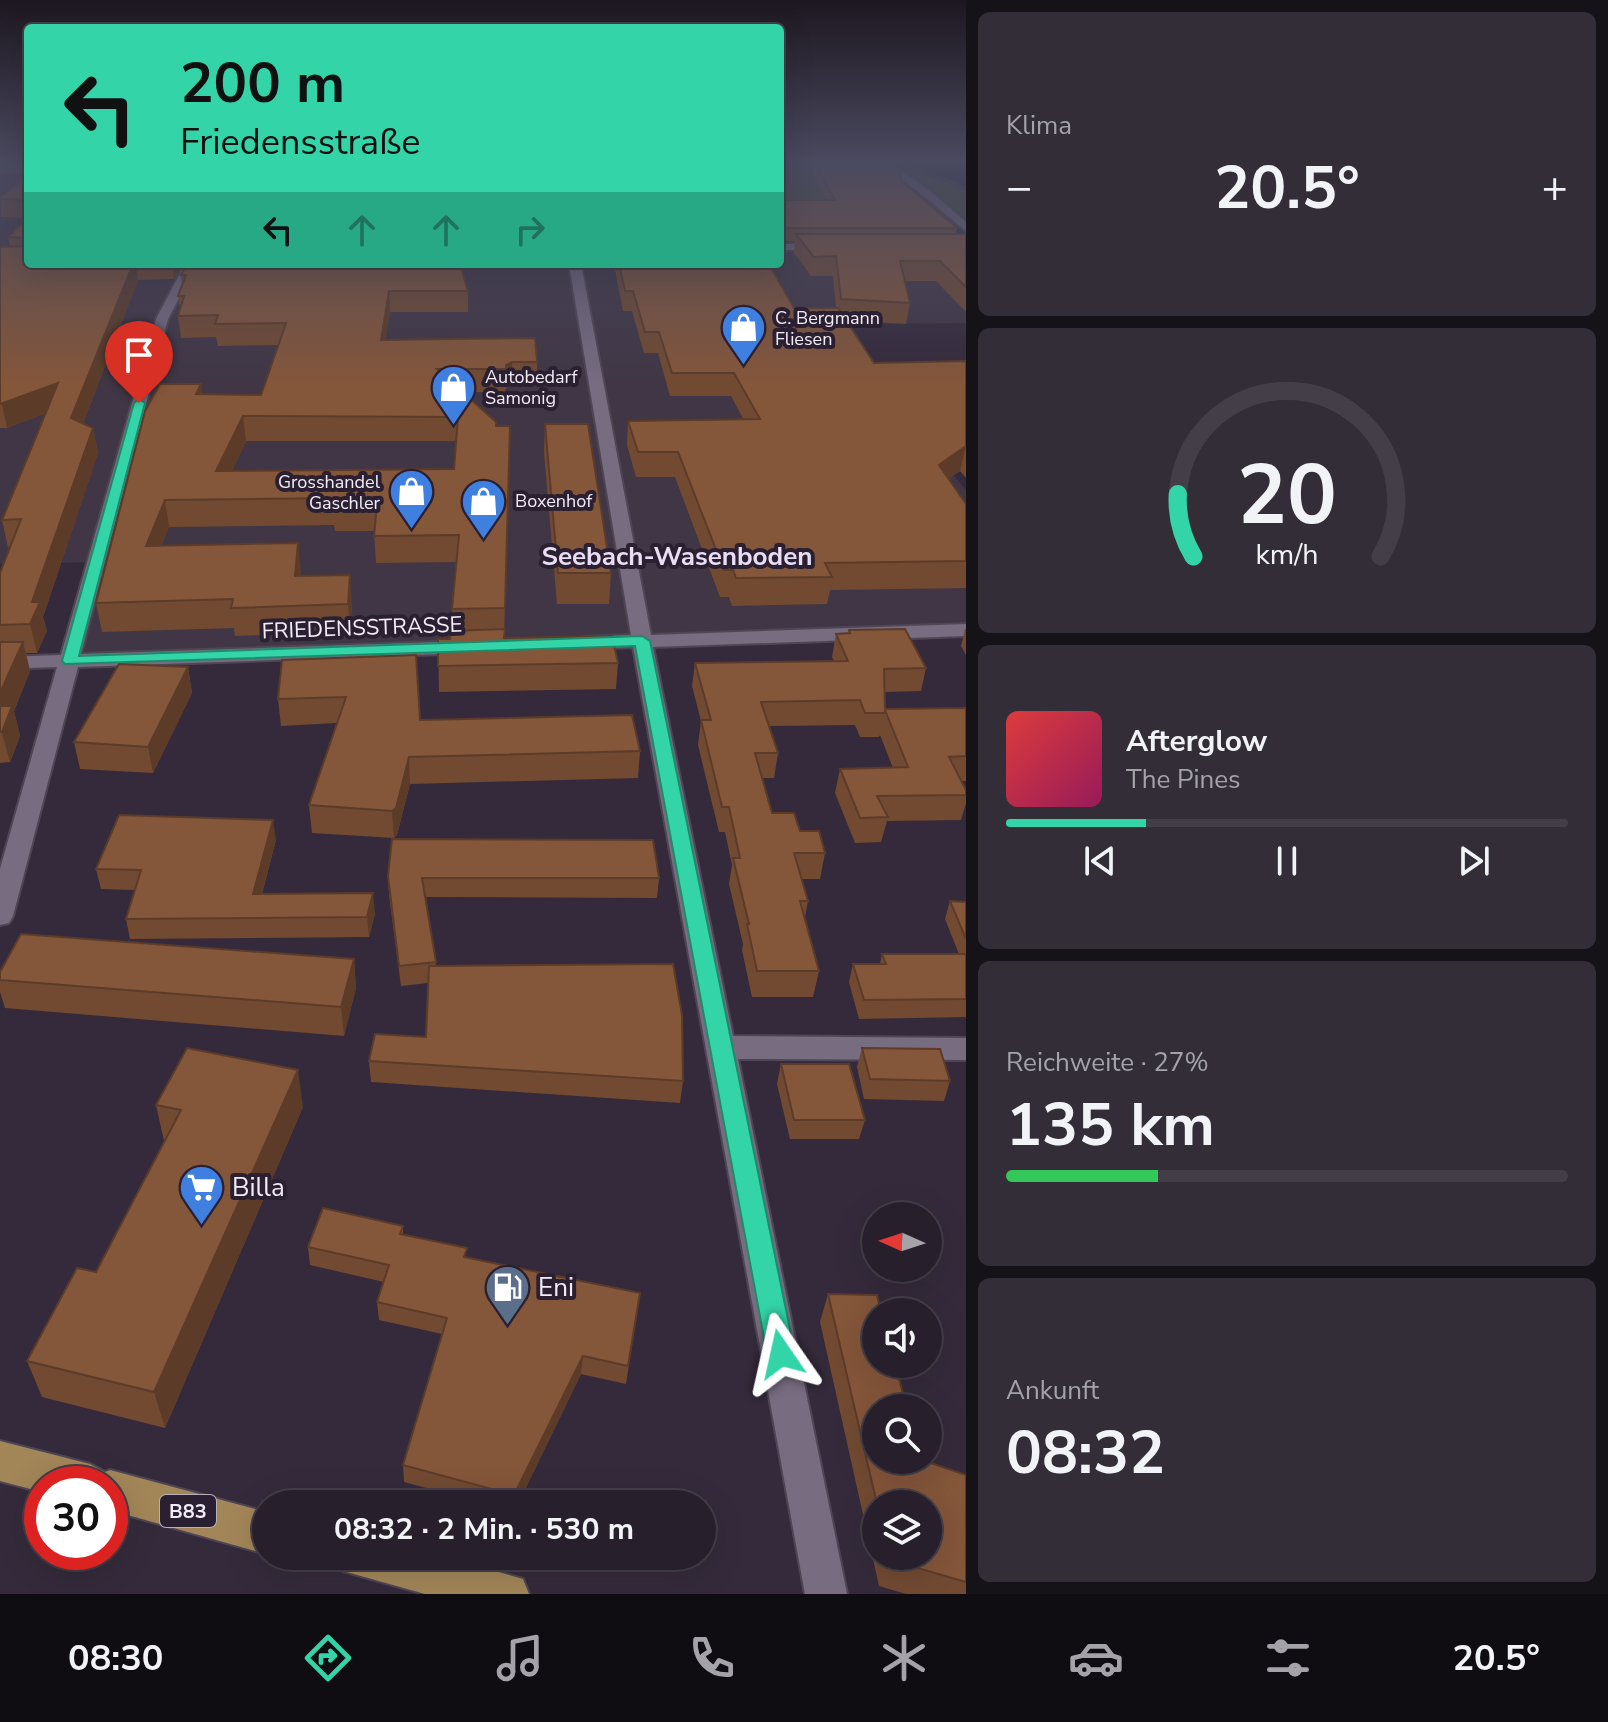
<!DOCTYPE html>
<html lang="de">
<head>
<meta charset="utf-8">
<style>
  body { margin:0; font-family:"Nunito Sans",sans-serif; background:#332d38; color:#f1f3f6; height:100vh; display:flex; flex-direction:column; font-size:30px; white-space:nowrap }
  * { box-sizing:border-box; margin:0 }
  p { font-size:26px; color:#a4a3a9 }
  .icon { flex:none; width:44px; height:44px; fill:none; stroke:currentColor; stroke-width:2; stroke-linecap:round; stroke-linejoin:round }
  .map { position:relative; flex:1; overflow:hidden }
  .drawer { display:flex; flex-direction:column; gap:12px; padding:12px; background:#151218; width:642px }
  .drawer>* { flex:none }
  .banner { position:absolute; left:24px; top:24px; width:760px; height:244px; border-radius:8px; box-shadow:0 8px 32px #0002,0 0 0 2px #433e48; background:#32d4a8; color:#111; overflow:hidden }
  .needle { width:52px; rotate:273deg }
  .fabs { position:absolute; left:862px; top:1202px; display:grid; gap:16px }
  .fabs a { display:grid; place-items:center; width:80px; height:80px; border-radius:50%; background:#27202c; box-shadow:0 8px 32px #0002,0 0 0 2px #433e48; font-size:40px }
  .speed { position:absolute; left:24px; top:1466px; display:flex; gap:16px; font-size:40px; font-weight:700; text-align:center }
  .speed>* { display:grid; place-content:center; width:104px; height:104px; border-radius:50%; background:#27202c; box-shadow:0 8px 32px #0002,0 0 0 2px #433e48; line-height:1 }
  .speed .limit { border:12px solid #d22; background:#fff; color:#111 }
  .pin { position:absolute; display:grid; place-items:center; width:68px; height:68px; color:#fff; margin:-82px -34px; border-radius:50% 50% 50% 0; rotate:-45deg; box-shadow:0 0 8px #0007 }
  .pin .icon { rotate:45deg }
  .me { position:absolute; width:88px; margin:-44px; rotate:349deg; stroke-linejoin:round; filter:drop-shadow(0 0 6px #0008) }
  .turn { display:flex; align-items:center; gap:28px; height:168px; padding:0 24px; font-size:36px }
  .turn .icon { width:104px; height:104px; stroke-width:2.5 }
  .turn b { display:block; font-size:56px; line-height:68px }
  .lanes { display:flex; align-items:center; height:76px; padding:0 24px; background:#0003; justify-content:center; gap:40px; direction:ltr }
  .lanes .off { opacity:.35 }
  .big { font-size:60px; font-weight:700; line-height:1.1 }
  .drawer .card { flex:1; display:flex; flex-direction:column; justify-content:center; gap:12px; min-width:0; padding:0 28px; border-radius:12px; background:#332d38 }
  .drawer .dial { align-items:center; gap:0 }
  .dial svg { height:208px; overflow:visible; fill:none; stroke:#433e48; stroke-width:7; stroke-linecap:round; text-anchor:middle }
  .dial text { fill:#f1f3f6; stroke:none }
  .song { display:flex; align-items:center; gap:24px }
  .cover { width:96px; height:96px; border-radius:12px; background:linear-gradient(135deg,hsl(0 70% 55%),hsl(330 70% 35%)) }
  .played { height:8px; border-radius:4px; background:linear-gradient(90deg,#32d4a8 25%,#433e48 25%) }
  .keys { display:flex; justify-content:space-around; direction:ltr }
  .heat { display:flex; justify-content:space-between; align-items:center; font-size:44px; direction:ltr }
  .charge { height:12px; border-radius:6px; background:linear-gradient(90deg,#34c759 27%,#433e48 0) }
  .trip { position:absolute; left:252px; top:1490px; width:464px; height:80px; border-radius:40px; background:#27202c; box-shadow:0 8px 32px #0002,0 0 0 2px #433e48; font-weight:700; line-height:80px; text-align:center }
  .menu { display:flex; height:128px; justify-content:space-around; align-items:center; background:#100d12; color:#a4a3a9 }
  .menu .icon { width:56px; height:56px }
  .menu .selected { color:#32d4a8 }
  .menu b { font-size:36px; color:#f1f3f6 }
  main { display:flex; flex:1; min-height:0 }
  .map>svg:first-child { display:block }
</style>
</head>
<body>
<main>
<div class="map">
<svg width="966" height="1594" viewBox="0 0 966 1594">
  <rect width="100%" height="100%" fill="#342a3b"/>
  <!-- industrial -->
  <path fill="#403645" d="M0 161H28V264H780V211L937 213 966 241V323L842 324 925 442 966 490V627L74 654 98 562 0 564Z"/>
  <!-- green -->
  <g fill="#404d27">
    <path d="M879 161H892L966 191V219L923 183Z"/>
    <path d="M803 165 863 200 780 211V169Z"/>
  </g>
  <!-- water -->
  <path fill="#001523" d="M904 161H966V186Z"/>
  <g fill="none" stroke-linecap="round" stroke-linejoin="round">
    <defs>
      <g id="minor">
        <path d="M780 244H828L834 247 828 250H780Z"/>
        <path d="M185 264H197L168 319 81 654 469 641 479 647 469 653 78 667 13 916 9 923 0 925V869L57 667 0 669V657L61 655 156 319Z"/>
        <path d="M569 264H581L651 635 966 624V636L653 647 733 1036 966 1038V1060L738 1059 847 1594H805L633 647 582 649 572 643 582 637 631 635Z"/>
      </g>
      <path id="tertiary" d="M868 161C901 161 942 202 966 222V231L918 191Z"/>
      <g id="primary">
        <path d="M0 1441 90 1464 105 1472 110 1470 266 1512V1554L110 1510V1484H42V1492L0 1481Z"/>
        <path d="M337 1556H441L523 1579 529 1594H425L343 1571Z"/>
      </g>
    </defs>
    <!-- minor casing -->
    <use href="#minor" stroke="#4f4655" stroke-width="4"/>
    <!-- tertiary casing -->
    <use href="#tertiary" stroke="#4f4655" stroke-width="4"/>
    <!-- primary casing -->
    <use href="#primary" stroke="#4f4655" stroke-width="4"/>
    <!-- minor -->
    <use href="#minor" fill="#776c80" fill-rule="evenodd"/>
    <!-- tertiary -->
    <use href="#tertiary" fill="#776c80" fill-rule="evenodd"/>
    <!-- primary -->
    <use href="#primary" fill="#a28658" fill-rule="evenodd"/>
  </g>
  <!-- wall -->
  <g fill="#724a32" fill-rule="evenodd">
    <rect x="0" y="161" width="28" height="12"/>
    <path d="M797 161H883L902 181 957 228 956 234H966V312L936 281H905L910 303 906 324 846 320 874 363 966 361V478L960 471 948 479 966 504V588L830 590 827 604 732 606 729 597H720L675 477H636L627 445 628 421 744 420 731 396H670L658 353H644L632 311H623L614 264H769L794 308H836L833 276H811L794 253 795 241H785L780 235V200H827L811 169Z"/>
    <path d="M28 175V264H183L174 279 138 280 83 423 93 428 98 453 43 617 47 631 37 653H26L30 671 14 711 20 736 10 762 0 763V573L10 546 8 547 2 520 46 413 7 428H0V247H10L8 237 27 218 1 217 0 197Z"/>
    <path d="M181 275 468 291V312H390L385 340 537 362V385L511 386 506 388 505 392H462L496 426H510L504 638 618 663 616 689 439 692 438 639H450L453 631 452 609 457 562 376 563 374 531H335L334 525 169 527 161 546 301 570 300 576 352 603 350 632 235 636 234 628 102 632 96 603 201 384 202 394 261 395 278 345 218 346 216 337 181 338 178 316 180 309 178 296 182 285ZM246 441H456L454 469 232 471Z"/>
    <path d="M545 424 611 573 609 604H557L544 452Z"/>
    <path d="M965 629H966V655L961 646Z"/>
    <path d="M849 630 926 668 921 691 884 692 885 709 966 708V781H961L966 790V803L961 820 887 821 881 842 855 843 835 793 840 769 893 768 880 735 879 737H860L855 725 769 726 778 753 774 778H762L772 813 800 831 825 853 820 879H802L808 901 805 917 819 971 813 997H752L742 950 743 944 729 884 732 865 725 832H719L698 745 701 721 692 686 695 663 834 661 832 657 836 634H848Z"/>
    <path d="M282 660 420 720 640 751 638 778 410 784 397 835 394 838 312 833 309 805 337 723 281 726 278 699Z"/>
    <path d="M188 667 192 693 153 773 80 769 74 742Z"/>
    <path d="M276 840 262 894 375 914 369 937 130 939 126 919 135 890 101 889 96 869Z"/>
    <path d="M388 876 659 878 657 898 426 897 436 966 683 1081 680 1103 371 1082 369 1061 426 1037 428 983 401 986 389 895Z"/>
    <path d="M950 901 966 902V1017L859 1019 849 982 853 964H880L882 954H959L945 919Z"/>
    <path d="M354 959 356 988 344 1036 5 1008 0 992V972Z"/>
    <path d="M862 1048 950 1081 944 1101 864 1099 857 1067Z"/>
    <path d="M781 1064 865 1120 859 1139H790L777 1084Z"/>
    <path d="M156 1105 303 1107 165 1428 42 1397 27 1361 96 1272 164 1141Z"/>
    <path d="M403 1226V1235L467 1257 640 1293 626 1384 581 1374 518 1504H486L404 1482 403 1465 442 1334 379 1320 377 1302 384 1282 310 1265 308 1247Z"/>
    <path d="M828 1294 876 1460 966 1475V1594H906L879 1586 820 1322ZM876 1504H928V1556H876Z"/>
  </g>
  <!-- shaded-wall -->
  <g fill="#5c3c29">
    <path d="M133 264H136L138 280 75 443 71 418Z"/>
    <path d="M172 264H183L174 279Z"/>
    <path d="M389 291 390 312 382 363 381 340Z"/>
    <path d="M512 362 511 386 506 388V365Z"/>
    <path d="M58 383 63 406 7 428 2 403Z"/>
    <path d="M201 384 204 408 196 394Z"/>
    <path d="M243 416 246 441 220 497 216 471Z"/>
    <path d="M93 428 98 453 43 617 47 631 37 653 30 624 32 602Z"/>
    <path d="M966 446 960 471 933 490 939 465Z"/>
    <path d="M165 500 169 527 150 574 146 546Z"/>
    <path d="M298 543 301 570 297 604 295 576Z"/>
    <path d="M350 575 352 603 350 632 348 604Z"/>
    <path d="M23 642 30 671 14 711 20 736 10 762 0 726V693Z"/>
    <path d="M188 667 192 693 153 773 148 747Z"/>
    <path d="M409 757 410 784 397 835 394 838 392 811Z"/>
    <path d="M273 820 276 840 256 915 253 894Z"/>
    <path d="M373 893 375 914 369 937 367 917Z"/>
    <path d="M354 959 356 988 344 1036 341 1007Z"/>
    <path d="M298 1070 303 1107 165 1428 154 1392Z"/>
    <path d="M583 1356 581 1374 518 1504H514V1495Z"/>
  </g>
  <!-- building -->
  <g fill="#84563a" stroke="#5c3c29" stroke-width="2" fill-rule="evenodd">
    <path d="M814 161H883L898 170 902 181 957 228H786L780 220V200H835Z"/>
    <path d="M28 175V200L0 199V197Z"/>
    <path d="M28 217V242L26 238 8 237Z"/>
    <path d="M796 234H966V287L940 261H900L910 303 841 299 836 256 814 257Z"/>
    <path d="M28 246V264H133L71 418 93 428 32 602H40L30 624 0 625V573L21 519 2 520 58 383 0 404V247Z"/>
    <path d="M187 264H460L468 291H389L381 340 535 338 537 362H512L506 365V369H437L496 422V426H510L505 608 452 609 459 535 374 536 377 504H333L334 498 165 500 146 546 298 543 295 576 350 575 348 604 231 608 233 599 96 603 145 411 160 384H201L196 394 261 395 286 323 215 324 218 315 178 316 184 296H178L186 275H181ZM243 416 458 417 454 469 216 471Z"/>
    <path d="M619 264H769L794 308H838L874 363 966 361V446L939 465 966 504V561L825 563 832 577 736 578 733 570H724L678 452H638L628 421 760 419 734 373H672L659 332H645L633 291H625Z"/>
    <path d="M545 424H588L611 573H558Z"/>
    <path d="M505 629 504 638 612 636 618 663 438 666V639H450L451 631Z"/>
    <path d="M905 629 926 668 884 669 885 709 966 708V756L949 757 966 790V795L877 796 888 817 860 818 840 769 908 767 885 710V713H865L860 700 761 702 778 753H755L772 813H794L800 831H819L825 853H794L808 901H800L819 971H757L747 924H749L733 858H740L729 807H722L701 720H711L695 663 848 661 836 634 850 633 849 630Z"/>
    <path d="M0 642H23L0 693Z"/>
    <path d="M416 655 420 720 632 715 640 751 409 757 396 808 392 811 309 805 346 697 278 699 282 660Z"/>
    <path d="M119 664 188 667 148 747 74 742Z"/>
    <path d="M0 706H12L2 732H0Z"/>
    <path d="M119 815 273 820 253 894 373 893 367 917 126 919 141 870 96 869Z"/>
    <path d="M392 839 653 840 659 878H422L436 962 399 966 388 876Z"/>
    <path d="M950 901 966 902V939Z"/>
    <path d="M21 934 354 959 341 1007 0 980V972Z"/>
    <path d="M882 954H966V999L864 1000 853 964H886Z"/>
    <path d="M673 964 682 1015 683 1081 369 1061 375 1034 426 1037 429 966Z"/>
    <path d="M187 1048 298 1070 154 1392 27 1361 77 1268 96 1272 181 1110 156 1105Z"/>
    <path d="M862 1048 940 1049 950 1081 870 1079Z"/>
    <path d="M781 1064H849L865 1120H794Z"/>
    <path d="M323 1208 403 1226 400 1234 467 1248 464 1257 640 1293 628 1366 583 1356 514 1495 403 1465 447 1318 377 1302 389 1265 308 1247Z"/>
    <path d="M828 1294 877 1295 881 1312H876V1364H895L907 1408H876V1460H922L966 1475V1582L890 1560 889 1556H928V1504H877Z"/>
  </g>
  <!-- sky -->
  <linearGradient id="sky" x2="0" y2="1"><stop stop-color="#1d1720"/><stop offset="0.42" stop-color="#4a4a60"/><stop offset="1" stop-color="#4a4a60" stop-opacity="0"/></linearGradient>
  <rect width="966" height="384" fill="url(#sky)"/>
  <!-- route -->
  <path fill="#32d4a8" stroke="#208a6d" stroke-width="2" d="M139 399 145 403 79 656 642 636 650 641 795 1354 791 1364 781 1368 771 1364 767 1354 635 646 65 664 62 661 134 403Z"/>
  <!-- icons -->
  <defs>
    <symbol id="shop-pin" viewBox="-11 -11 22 30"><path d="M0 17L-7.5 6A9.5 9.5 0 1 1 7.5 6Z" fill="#3f7fe0" stroke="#2a2031"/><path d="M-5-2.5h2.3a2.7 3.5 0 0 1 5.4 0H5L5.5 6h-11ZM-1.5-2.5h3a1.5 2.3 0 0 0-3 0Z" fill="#fff"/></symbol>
    <symbol id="supermarket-pin" viewBox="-11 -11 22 30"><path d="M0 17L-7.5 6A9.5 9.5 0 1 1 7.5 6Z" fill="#3f7fe0" stroke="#2a2031"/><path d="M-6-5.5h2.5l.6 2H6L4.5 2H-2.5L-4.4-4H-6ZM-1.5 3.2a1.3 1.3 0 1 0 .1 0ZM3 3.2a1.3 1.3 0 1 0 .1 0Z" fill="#fff"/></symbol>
    <symbol id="fuel-pin" viewBox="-11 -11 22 30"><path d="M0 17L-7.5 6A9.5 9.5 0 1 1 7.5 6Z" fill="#5c6f8a" stroke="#2a2031"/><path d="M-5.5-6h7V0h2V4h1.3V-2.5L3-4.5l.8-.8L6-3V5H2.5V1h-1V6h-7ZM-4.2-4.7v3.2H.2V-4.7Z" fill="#fff"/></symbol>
  </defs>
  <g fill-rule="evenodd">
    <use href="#shop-pin" x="718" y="302" width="51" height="69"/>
    <use href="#shop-pin" x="428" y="362" width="51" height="69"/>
    <use href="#shop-pin" x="386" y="466" width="51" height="69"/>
    <use href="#shop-pin" x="458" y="476" width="51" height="69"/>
    <use href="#supermarket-pin" x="176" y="1162" width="51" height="69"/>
    <use href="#fuel-pin" x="482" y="1262" width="51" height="69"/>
  </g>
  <g text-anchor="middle" stroke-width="8" stroke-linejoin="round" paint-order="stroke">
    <!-- far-poi labels -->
    <g font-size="18" fill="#f2ecf7" stroke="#2a2031" text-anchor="start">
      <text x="775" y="324">C. Bergmann<tspan x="775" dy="21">Fliesen</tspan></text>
      <text x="485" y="383">Autobedarf<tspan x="485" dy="21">Samonig</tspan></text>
      <text x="380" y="488" text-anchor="end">Grosshandel<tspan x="380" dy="21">Gaschler</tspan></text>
      <text x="515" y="507">Boxenhof</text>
    </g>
    <!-- shield labels -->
    <rect fill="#2a2031" stroke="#b6afbc" stroke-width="2" x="160" y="1495" width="56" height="32" rx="6"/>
    <g font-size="20" font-weight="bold" fill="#f2ecf7">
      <text x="188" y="1518">B83</text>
    </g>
    <!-- street labels -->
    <g font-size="22" fill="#f2ecf7" stroke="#2a2031">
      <text transform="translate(362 627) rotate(-2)" y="8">FRIEDENSSTRASSE</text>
    </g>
    <!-- far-district labels -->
    <g font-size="26" font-weight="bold" fill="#eadef4" stroke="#2a2031">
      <text x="677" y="565">Seebach-Wasenboden</text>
    </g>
    <!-- near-poi labels -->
    <g font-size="26" fill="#f2ecf7" stroke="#2a2031" text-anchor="start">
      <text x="232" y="1196">Billa</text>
      <text x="538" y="1296">Eni</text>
    </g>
  </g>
</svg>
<div class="fabs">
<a><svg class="needle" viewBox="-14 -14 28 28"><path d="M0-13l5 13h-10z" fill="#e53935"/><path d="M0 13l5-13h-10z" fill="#a4a3a9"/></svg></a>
<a><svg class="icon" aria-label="sound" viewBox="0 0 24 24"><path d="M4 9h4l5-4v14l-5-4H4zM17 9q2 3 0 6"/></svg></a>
<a><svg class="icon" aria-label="search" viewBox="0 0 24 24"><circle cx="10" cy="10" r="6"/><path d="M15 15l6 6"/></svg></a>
<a><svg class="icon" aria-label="layers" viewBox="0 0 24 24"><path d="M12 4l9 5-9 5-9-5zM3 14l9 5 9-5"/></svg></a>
</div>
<div class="speed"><div class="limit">30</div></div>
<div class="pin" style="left:139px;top:403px;background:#d93025"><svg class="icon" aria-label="arrive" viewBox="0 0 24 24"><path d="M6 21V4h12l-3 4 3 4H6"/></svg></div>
<svg class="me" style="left:781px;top:1354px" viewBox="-20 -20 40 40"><path d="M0-17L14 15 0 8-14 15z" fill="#32d4a8" stroke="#fff" stroke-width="4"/></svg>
<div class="trip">08:32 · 2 Min. · 530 m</div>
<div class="banner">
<div class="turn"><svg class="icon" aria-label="left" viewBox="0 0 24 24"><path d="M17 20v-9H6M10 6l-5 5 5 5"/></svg><div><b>200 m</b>Friedensstraße</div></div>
<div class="lanes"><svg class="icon" aria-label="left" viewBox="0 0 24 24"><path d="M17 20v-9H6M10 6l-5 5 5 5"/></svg><svg class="icon off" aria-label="ahead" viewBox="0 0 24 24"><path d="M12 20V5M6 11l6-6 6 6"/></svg><svg class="icon off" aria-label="ahead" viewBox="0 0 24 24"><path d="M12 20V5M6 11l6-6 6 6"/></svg><svg class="icon off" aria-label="right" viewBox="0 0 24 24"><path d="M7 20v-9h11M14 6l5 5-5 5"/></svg></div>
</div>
</div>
<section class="drawer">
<div class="card"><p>Klima</p>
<div class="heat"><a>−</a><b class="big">20.5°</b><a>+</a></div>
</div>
<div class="card dial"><svg viewBox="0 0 100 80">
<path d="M14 69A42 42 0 1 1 86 69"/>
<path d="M14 69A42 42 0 0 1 8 45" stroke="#32d4a8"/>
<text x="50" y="56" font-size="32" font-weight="700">20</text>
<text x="50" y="72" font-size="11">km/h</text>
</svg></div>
<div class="card">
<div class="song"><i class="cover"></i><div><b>Afterglow</b><p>The Pines</p></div></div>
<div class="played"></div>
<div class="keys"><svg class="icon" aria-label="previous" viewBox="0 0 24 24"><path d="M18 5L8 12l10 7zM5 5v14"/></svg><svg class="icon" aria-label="pause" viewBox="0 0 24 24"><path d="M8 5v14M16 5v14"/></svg><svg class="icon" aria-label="next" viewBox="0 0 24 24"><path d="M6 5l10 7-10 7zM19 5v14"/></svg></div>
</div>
<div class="card"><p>Reichweite · 27%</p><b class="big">135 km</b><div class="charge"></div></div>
<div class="card"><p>Ankunft</p><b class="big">08:32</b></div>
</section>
</main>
<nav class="menu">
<b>08:30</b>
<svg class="icon selected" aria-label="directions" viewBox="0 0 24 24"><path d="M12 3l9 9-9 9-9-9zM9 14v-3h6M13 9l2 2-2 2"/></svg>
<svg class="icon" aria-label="music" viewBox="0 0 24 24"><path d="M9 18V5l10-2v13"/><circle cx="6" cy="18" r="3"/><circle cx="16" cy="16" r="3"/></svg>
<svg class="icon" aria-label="phone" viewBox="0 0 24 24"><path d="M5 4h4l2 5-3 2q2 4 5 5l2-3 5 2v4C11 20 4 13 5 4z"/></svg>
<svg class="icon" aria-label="climate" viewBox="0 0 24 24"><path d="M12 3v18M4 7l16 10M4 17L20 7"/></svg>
<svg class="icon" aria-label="car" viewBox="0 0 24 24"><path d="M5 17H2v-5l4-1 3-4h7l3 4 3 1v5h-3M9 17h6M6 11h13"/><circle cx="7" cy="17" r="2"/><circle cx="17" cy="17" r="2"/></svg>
<svg class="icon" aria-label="filters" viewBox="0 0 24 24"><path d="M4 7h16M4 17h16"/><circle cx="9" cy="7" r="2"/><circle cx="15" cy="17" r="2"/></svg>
<b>20.5°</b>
</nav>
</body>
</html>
